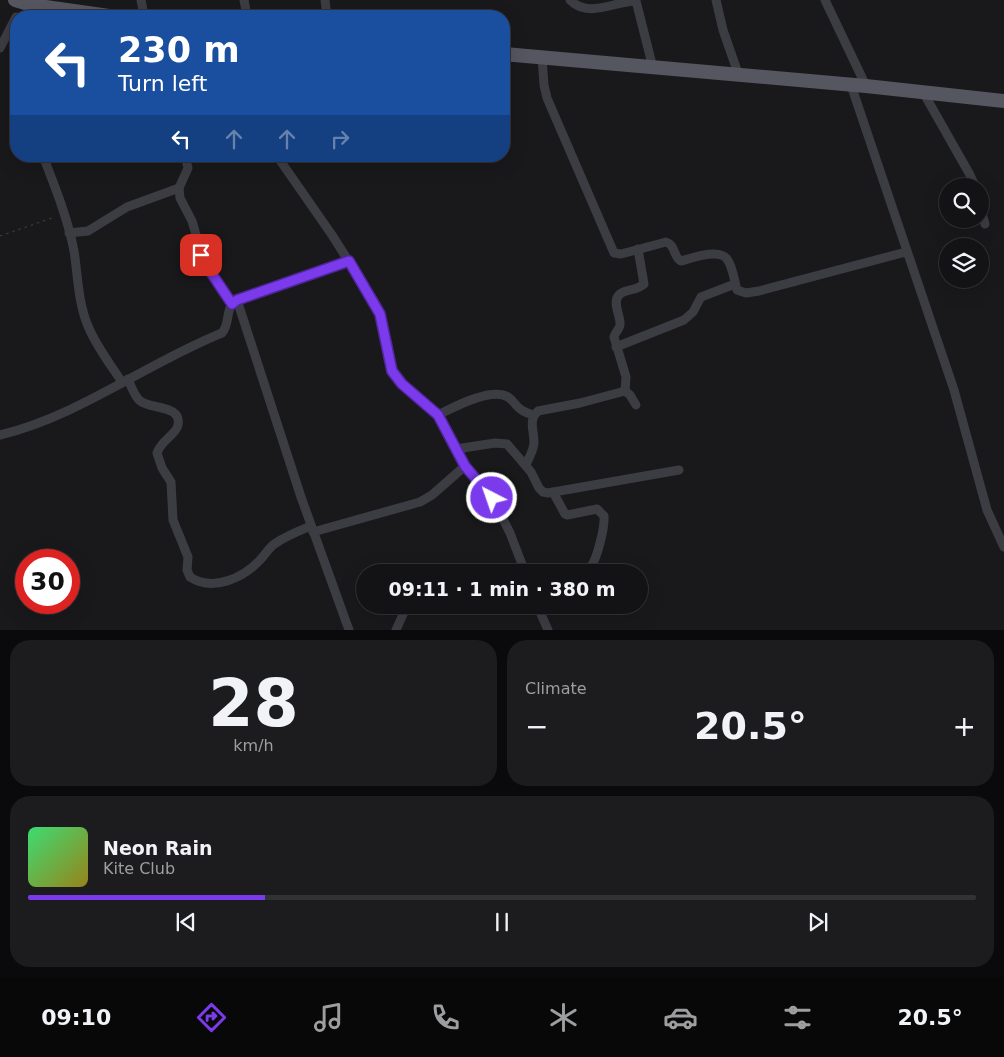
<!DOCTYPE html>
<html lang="en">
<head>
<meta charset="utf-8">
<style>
  body { margin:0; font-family:"DejaVu Sans",sans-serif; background:#1c1c1e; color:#f1f3f6; height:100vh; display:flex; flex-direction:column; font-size:19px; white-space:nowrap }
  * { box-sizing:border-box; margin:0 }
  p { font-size:16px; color:#9d9ea0 }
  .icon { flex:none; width:28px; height:28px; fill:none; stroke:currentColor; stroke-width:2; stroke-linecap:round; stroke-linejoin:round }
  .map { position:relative; height:630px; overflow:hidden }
  .side { display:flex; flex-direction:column; gap:10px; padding:10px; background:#0a0a0c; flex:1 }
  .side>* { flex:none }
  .guide { position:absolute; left:10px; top:10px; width:500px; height:152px; border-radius:20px; box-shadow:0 5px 20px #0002,0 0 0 1px #323234; background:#1a4fa0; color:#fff; overflow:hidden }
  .tools { position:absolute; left:939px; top:178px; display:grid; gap:10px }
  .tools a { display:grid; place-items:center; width:50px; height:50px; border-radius:50%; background:#131315; box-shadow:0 5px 20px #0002,0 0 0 1px #323234; font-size:25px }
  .speed { position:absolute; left:15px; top:549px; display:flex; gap:10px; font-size:25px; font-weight:700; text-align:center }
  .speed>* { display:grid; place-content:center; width:65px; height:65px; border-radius:50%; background:#131315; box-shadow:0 5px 20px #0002,0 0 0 1px #323234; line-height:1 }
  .speed .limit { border:8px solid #d22; background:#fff; color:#111 }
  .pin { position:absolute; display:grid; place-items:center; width:42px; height:42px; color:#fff; margin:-21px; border-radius:10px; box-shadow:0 2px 8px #0006 }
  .me { position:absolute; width:55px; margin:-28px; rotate:319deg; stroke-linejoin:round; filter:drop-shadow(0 0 4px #0008) }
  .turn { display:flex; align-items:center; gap:18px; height:105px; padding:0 25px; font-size:22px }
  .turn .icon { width:65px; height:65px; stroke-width:2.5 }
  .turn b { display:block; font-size:35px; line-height:42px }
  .lanes { display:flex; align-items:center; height:48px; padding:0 25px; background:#0003; justify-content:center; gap:25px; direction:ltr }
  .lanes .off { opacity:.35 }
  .big { font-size:38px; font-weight:700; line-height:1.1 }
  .side .card { flex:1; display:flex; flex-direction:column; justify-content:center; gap:8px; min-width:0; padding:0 18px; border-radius:20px; background:#1c1c1e }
  .side .dial { align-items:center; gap:0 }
  .dial b { font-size:65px; line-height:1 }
  .song { display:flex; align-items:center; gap:15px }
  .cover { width:60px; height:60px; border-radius:8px; background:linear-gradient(135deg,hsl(140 70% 55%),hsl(50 70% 35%)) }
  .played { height:5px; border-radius:2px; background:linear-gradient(90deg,#7c3aed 25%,#323234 25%) }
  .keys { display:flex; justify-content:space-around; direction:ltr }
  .heat { display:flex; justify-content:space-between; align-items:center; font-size:28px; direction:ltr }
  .side .tiles { flex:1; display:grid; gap:10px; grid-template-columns:1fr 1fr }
  .card:last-child { grid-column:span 2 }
  .trip { position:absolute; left:356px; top:564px; width:292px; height:50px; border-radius:25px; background:#131315; box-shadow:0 5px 20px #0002,0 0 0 1px #323234; font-weight:700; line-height:50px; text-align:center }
  .menu { display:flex; height:80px; justify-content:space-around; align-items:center; background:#080808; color:#9d9ea0 }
  .menu .icon { width:35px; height:35px }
  .menu .active { color:#7c3aed }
  .menu b { font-size:22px; color:#f1f3f6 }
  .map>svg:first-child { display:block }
</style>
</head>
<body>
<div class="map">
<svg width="1004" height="630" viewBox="0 0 1004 630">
  <rect width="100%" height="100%" fill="#19191c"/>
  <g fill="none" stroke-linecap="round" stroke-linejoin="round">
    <!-- path -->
    <path stroke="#404148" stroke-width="1" stroke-dasharray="2.5 4" stroke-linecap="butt" d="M0 236 55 217"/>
    <!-- minor -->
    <g stroke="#3c3c43" stroke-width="9">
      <path d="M141 0 144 16"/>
      <path d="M244 0 247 16"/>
      <path d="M325 0 327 16"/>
      <path d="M570 0C589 19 615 1 636 1L653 68"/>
      <path d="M716 0 723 30 739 76"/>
      <path d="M825 0 866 86"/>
      <path d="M0 48 16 17"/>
      <path d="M542 58 544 85 547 98 614 253 621 254 666 242C676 245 673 257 681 261 692 258 719 248 727 259 733 267 734 280 737 290L746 293 759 291 906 252"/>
      <path d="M16 60 15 68 16 79"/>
      <path d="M851 85 954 390 987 510 1004 547"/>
      <path d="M923 92 969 173 975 186"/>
      <path d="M43 156C55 187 68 219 74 251 78 276 78 303 88 326 96 346 110 364 122 382"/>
      <path d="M185 156 188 168 179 188 180 198 192 221 204 262 232 304"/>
      <path d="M277 156 332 235 377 306 382 320 392 371 402 384 438 415 465 466 492 498 498 509 510 533 525 572"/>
      <path d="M980 207 985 224"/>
      <path d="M69 233 88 231 127 207 179 188"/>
      <path d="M237 300 301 497 349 630"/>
      <path d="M616 347 684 320 693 312 701 297 735 284"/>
      <path d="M128 379C131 386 134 395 139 400 149 410 182 404 178 425 176 435 161 440 157 453L162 468 171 482 173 520 188 557 187 570 190 577C213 592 243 578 260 560 266 554 269 547 276 543 286 536 299 531 311 526"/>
      <path d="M625 391 626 377 614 337C615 332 621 328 620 323 620 315 612 302 619 295 624 289 637 291 644 284L638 249"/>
      <path d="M438 415C454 407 491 387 508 397 513 400 515 405 519 408 523 412 528 413 533 415"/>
      <path d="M0 435C79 416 147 363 222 333 231 323 224 308 237 300L349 261"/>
      <path d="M456 449 495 443 507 444 531 472 539 488 543 492 548 493 679 470"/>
      <path d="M526 465C529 457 534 450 534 442 534 430 528 420 538 411L580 403 625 391 630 395 636 405"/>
      <path d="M553 492 565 514 567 515 597 509 604 516C605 526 597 561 590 567 587 570 582 571 579 572"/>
      <path d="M313 532 420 502 432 495 465 466"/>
      <path d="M512 572 523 569"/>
      <path d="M537 605 548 630"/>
      <path d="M396 630 405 610 410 605"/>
    </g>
    <!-- primary -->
    <g stroke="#555660" stroke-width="14">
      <path d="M15 0 32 5 109 16"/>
      <path d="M504 54 866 86 1004 101"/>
    </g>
  </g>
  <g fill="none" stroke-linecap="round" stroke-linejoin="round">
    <defs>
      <path id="route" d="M201 255 208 268 232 304 237 300 349 261 380 314 392 371 402 384 438 415 465 466 492 498"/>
    </defs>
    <!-- route casing -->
    <use href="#route" stroke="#51269a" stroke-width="12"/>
    <!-- route -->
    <use href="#route" stroke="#7c3aed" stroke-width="9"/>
  </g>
</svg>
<div class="tools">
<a><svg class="icon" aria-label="search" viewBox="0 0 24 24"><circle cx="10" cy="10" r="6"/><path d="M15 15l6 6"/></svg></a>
<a><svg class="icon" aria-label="layers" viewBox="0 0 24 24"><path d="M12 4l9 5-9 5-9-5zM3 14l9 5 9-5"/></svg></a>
</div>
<div class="speed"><div class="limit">30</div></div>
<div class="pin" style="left:201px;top:255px;background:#d93025"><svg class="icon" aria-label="arrive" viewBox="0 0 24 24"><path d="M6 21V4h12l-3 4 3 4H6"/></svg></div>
<svg class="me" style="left:492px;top:498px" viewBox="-20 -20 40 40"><circle r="17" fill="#7c3aed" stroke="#fff" stroke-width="3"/><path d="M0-11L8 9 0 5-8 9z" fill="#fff"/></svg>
<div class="trip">09:11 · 1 min · 380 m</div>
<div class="guide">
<div class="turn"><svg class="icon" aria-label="left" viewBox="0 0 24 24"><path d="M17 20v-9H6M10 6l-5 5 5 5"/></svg><div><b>230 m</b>Turn left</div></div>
<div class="lanes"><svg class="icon" aria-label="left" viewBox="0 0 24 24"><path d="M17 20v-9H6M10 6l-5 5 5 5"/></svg><svg class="icon off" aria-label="ahead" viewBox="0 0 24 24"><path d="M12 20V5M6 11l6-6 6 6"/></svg><svg class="icon off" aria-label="ahead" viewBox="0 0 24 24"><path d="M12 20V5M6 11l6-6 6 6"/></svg><svg class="icon off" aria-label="right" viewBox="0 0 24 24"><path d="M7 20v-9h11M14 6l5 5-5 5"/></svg></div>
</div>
</div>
<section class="side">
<div class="tiles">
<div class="card dial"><b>28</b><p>km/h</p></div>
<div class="card"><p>Climate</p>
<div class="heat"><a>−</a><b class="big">20.5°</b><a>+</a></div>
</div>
<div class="card">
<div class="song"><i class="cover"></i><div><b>Neon Rain</b><p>Kite Club</p></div></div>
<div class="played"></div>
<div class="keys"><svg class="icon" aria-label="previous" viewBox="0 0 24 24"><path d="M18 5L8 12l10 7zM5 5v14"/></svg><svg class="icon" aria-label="pause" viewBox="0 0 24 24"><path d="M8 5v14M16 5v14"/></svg><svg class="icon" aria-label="next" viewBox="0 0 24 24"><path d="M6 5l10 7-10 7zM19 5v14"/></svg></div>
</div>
</div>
</section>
<nav class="menu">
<b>09:10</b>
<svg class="icon active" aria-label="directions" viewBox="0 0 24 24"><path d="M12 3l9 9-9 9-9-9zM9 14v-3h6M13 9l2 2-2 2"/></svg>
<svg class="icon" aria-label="music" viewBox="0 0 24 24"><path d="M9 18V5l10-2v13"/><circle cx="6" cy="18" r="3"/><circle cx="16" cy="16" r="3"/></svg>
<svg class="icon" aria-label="phone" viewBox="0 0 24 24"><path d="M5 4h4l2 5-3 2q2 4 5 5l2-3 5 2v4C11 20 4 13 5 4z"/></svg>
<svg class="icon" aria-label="climate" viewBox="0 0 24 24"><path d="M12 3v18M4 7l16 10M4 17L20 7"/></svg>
<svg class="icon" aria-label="car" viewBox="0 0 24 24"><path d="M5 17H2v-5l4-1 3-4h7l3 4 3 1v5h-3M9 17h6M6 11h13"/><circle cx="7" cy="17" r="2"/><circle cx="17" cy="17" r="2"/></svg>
<svg class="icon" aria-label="filters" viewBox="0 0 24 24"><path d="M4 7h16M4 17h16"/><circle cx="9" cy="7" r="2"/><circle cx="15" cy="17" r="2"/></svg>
<b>20.5°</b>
</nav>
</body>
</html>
